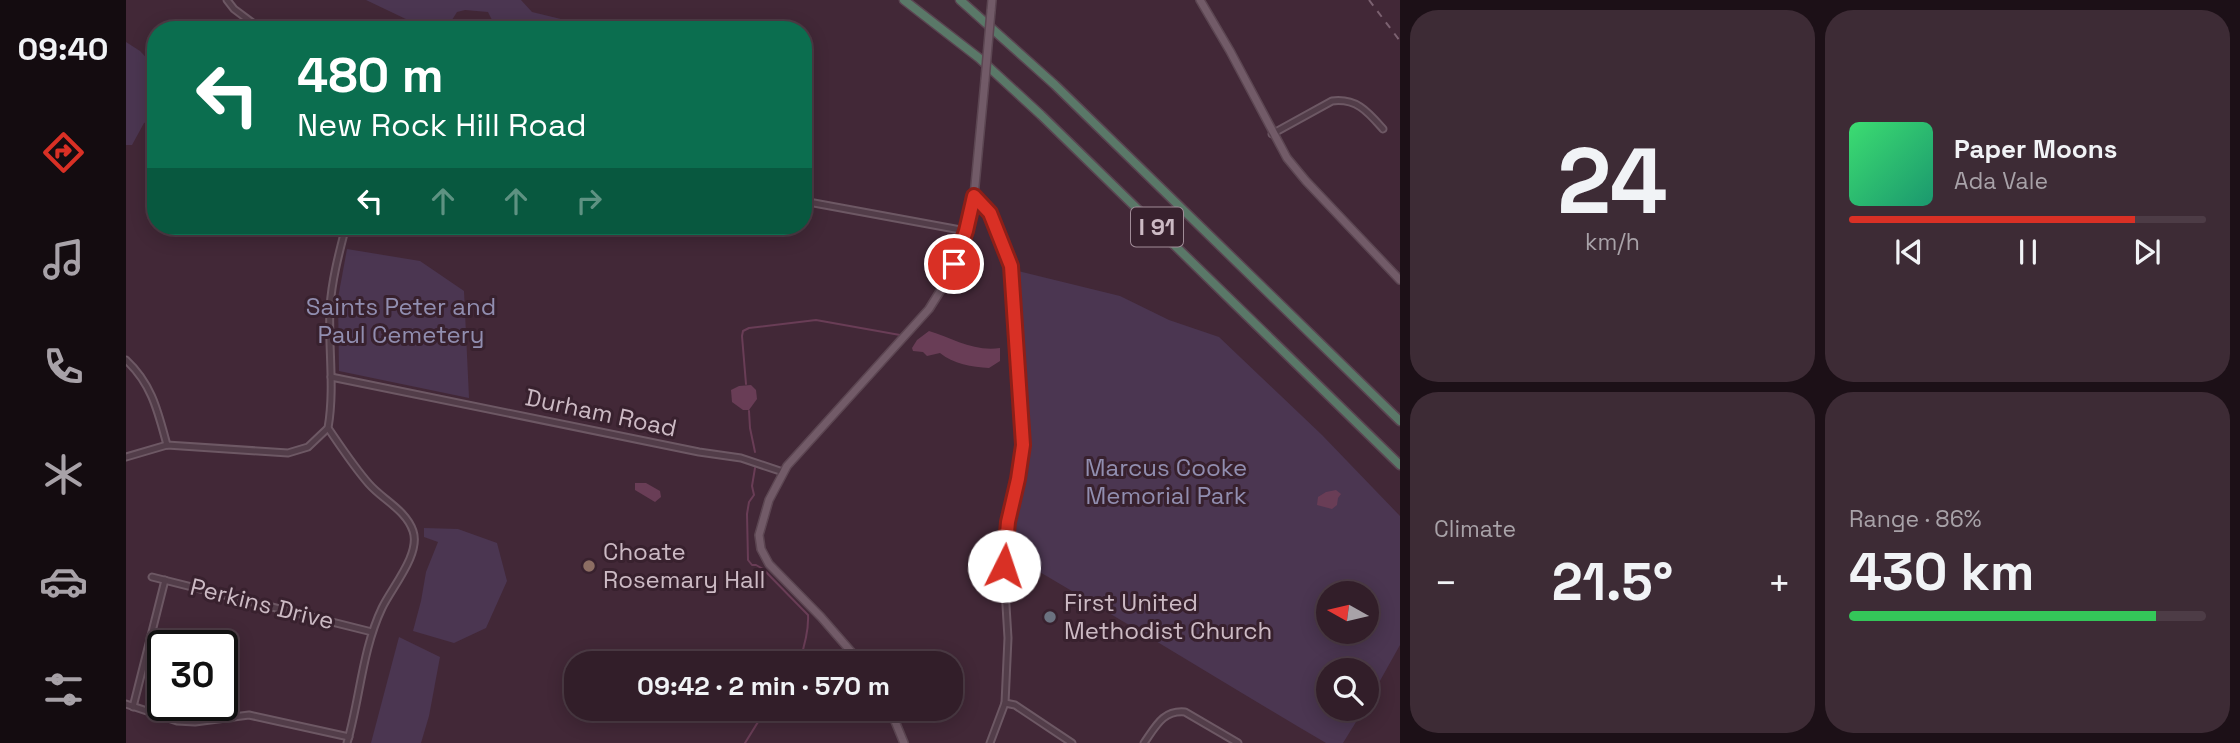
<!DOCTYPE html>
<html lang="en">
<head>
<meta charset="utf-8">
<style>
  body { margin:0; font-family:"Space Grotesk",sans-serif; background:#3d2b35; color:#f1f3f6; height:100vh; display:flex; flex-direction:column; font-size:26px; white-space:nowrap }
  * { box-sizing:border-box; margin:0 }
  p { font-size:23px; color:#a8a2a8 }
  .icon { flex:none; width:38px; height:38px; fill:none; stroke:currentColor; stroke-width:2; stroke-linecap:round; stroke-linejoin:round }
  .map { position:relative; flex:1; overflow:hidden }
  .details { display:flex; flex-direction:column; gap:10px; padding:10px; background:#1c1017; width:840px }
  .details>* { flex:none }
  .top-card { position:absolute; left:21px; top:21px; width:665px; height:214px; border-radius:28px; box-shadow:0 4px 18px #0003,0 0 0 2px #4d3c46; background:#0b6e4f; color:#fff; overflow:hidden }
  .needle { width:46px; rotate:278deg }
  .buttons { position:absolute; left:1190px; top:581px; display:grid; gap:14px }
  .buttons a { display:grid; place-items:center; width:63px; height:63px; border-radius:50%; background:#321e29; box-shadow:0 4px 18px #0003,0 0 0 2px #4d3c46; font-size:35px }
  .speed { position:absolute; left:21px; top:630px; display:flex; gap:14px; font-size:35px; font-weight:700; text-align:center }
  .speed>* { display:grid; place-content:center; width:91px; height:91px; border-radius:50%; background:#321e29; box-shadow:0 4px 18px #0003,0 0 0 2px #4d3c46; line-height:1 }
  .speed .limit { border:4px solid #111; border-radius:10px; background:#fff; color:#111 }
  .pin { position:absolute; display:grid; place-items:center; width:60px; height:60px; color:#fff; margin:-30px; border:4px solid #fff; border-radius:50%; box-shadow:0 2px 7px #0007 }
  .me { position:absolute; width:77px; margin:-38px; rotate:4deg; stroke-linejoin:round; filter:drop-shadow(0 0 5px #0008) }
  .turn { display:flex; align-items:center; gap:24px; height:147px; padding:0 35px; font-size:32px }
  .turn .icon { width:91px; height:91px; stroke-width:2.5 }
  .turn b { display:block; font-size:49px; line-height:60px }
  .lanes { display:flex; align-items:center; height:66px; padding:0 35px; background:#0003; justify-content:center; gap:35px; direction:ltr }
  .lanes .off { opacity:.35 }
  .big { font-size:52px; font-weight:700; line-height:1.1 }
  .details .card { flex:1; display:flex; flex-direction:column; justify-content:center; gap:10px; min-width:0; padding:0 24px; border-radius:28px; background:#3d2b35 }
  .details .dial { align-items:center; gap:0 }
  .dial b { font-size:91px; line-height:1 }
  .song { display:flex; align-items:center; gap:21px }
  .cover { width:84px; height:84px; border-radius:10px; background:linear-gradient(135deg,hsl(140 70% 55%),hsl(160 70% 35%)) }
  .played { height:7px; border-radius:4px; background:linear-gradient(90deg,#d93025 80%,#4d3c46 80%) }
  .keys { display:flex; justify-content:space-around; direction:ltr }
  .heat { display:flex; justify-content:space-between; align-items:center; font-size:38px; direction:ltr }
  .charge { height:10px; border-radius:5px; background:linear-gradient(90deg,#34c759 86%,#4d3c46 0) }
  .details .tiles { flex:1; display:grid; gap:10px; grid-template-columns:repeat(2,1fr) }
  .trip { position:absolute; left:438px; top:651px; width:399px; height:70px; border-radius:28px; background:#321e29; box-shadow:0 4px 18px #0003,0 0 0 2px #4d3c46; font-weight:700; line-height:70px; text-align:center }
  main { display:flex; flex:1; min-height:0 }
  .menu { display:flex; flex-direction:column; width:126px; justify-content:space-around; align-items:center; background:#140c10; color:#a8a2a8 }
  .menu .icon { width:49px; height:49px }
  .menu .selected { color:#d93025 }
  .menu b { font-size:32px; color:#f1f3f6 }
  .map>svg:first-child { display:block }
</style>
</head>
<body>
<main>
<nav class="menu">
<b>09:40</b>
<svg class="icon selected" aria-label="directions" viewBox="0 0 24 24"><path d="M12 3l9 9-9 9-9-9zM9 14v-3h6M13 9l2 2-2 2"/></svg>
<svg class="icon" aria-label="music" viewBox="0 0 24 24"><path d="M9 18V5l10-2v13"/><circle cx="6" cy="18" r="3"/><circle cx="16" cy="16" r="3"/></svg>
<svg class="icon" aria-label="phone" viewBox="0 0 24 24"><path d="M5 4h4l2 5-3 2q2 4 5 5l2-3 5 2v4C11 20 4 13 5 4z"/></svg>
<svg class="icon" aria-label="climate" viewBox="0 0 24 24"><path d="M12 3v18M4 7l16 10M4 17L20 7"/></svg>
<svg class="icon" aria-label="car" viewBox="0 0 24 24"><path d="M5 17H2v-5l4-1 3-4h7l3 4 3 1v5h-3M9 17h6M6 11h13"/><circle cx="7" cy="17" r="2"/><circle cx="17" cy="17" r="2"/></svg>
<svg class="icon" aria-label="filters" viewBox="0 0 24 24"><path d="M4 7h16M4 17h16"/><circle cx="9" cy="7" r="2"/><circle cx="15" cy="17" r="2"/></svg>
</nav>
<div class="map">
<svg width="1274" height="743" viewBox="0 0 1274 743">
  <rect width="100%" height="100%" fill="#422837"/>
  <!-- green -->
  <g fill="#4b3651" fill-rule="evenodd">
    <path d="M240 0H395L406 12 443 21H461L471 30H392L386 27 381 30H371L362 12 339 10 331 12 324 23 307 20 284 21Z"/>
    <path d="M0 42 14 51 30 68V118L18 123 6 145H0Z"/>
    <path d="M221 249 294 261 338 291 343 398 213 371 212 298Z"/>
    <path d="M888 270 994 296 1043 320 1093 337 1196 435 1274 516V645L1241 704V670H1202V709H1238L1217 743H1200C1093 680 989 615 882 554L894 501 900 442ZM1202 593H1241V632H1202Z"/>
    <path d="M298 528 332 529 371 543 381 581 360 628 328 643 287 631 295 601 300 572 312 542 298 537Z"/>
    <path d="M273 637 314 657 303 716 295 743H245Z"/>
  </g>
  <!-- water -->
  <g fill="#693d56">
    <path d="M803 331C826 338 848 352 874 348V361L863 368C846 367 827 364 814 353L801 356 797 352 787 351 786 348 791 340Z"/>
    <path d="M625 385 630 390 631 399 623 410H617L606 402 605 390 613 386Z"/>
    <path d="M509 483H520L534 491 535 497 529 502 509 490Z"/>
    <path d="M1210 490 1215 494 1212 498 1211 505 1206 509 1191 505 1192 497 1200 492Z"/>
  </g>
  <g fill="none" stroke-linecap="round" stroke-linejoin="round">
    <!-- stream -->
    <g stroke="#693d56" stroke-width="2">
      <path d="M620 384 616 336 617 331 623 328 690 320 774 335"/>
      <path d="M623 411 624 428 629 452"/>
      <path d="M629 468 626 486 628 495 623 502 621 514 622 560 626 565H630L637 569 682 615C683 631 678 648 673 663"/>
      <path d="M619 743 640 709"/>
    </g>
    <defs>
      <g id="minor">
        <path d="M101 0 108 9 136 30"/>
        <path d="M1146 134 1206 101C1231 98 1242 112 1257 129"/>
        <path d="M848 196 864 213 885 266 897 445 892 479 882 522 879 546 878 573 882 638 879 703 864 743"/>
        <path d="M677 201 840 231"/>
        <path d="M220 226C213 253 206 279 204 307 202 347 209 388 202 428 215 447 228 467 243 484 257 500 280 510 287 531 295 554 266 587 256 608 236 650 234 699 221 743"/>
        <path d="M0 360C26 384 32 412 41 445"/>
        <path d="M205 377 573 452 615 458 657 472"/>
        <path d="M0 457 41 445 162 453 182 447 202 428"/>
        <path d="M26 577 246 632"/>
        <path d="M879 703 889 705 946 743"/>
        <path d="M0 704 51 721 69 722 123 715 223 737"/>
        <path d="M7 707 39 580"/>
        <path d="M1018 743C1030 726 1037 710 1059 712L1112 743"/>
      </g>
      <g id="major">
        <path d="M1074 0 1104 51 1161 158 1180 181 1274 280"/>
        <path d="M865 11 866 0"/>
        <path d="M735 663 695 617 643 564 635 549 633 535 643 500 661 466 803 309 823 277 840 231 848 196 859 80"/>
        <path d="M764 709 778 743"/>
      </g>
      <g id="highway">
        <path d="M778 0 853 58 915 115 1274 465"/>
        <path d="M834 0 929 85 1274 421"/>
      </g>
    </defs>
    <!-- minor casing -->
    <use href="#minor" stroke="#6d5864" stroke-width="9"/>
    <!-- major casing -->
    <use href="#major" stroke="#5c4652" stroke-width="10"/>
    <!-- highway casing -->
    <use href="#highway" stroke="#5a4451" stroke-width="11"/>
    <!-- minor -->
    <use href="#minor" stroke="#523d49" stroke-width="5"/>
    <!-- major -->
    <use href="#major" stroke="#725b68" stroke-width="7"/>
    <!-- highway -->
    <use href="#highway" stroke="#5a7868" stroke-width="8"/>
    <!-- rail -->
    <path stroke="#7b6170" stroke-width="2" stroke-dasharray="7 7" stroke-linecap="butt" d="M1243 0 1274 41"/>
    <defs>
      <path id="major-bridge" d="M859 80 865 11"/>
    </defs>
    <!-- major-bridge casing -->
    <use href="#major-bridge" stroke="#5c4652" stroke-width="10" stroke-linecap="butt"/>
    <!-- major-bridge -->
    <use href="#major-bridge" stroke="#725b68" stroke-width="7"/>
  </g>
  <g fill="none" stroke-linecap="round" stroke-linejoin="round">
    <defs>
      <path id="route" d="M828 264 840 231 848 196 864 213 885 266 897 445 892 479 882 522 878 566"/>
    </defs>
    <!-- route casing -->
    <use href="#route" stroke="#8d1f18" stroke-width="18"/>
    <!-- route -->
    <use href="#route" stroke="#d93025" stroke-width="12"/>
  </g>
  <!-- markers -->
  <circle fill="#8d6e63" stroke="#38212e" stroke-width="2.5" cx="463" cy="566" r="7"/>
  <circle fill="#6b7280" stroke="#38212e" stroke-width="2.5" cx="924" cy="617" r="7"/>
  <g text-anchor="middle" stroke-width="6" stroke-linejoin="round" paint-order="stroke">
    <!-- shield labels -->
    <rect fill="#38212e" stroke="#a08c97" stroke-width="2" x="1005" y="207.5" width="52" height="39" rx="5"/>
    <g font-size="23" font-weight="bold" fill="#ccbac4">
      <text x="1031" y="235">I 91</text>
    </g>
    <!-- park labels -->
    <g font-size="24" fill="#918eb0" stroke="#38212e">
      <text x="275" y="315">Saints Peter and<tspan x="275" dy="28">Paul Cemetery</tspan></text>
      <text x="1040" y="476">Marcus Cooke<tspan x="1040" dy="28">Memorial Park</tspan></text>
    </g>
    <!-- street labels -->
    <g font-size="24" fill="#ccbac4" stroke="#38212e">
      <text transform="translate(475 413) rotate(12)" y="8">Durham Road</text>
      <text transform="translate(136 604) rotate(14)" y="8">Perkins Drive</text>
    </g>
    <!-- poi labels -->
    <g font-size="24" fill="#ccbac4" stroke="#38212e" text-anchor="start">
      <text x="477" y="560">Choate<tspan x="477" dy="28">Rosemary Hall</tspan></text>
      <text x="938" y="611">First United<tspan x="938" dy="28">Methodist Church</tspan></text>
    </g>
  </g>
</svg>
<div class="buttons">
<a><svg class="needle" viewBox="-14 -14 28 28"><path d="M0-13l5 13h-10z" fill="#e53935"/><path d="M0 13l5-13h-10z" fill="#a8a2a8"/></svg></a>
<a><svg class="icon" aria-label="search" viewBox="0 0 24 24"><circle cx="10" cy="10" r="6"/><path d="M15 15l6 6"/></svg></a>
</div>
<div class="speed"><div class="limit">30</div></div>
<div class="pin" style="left:828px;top:264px;background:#d93025"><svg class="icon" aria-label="arrive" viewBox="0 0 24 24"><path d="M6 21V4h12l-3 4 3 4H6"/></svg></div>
<svg class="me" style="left:878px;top:566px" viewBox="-20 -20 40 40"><circle r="19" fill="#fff"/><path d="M0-13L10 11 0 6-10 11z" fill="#d93025"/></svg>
<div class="trip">09:42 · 2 min · 570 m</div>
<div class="top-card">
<div class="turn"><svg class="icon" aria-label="left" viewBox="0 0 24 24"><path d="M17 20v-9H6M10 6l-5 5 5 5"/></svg><div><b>480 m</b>New Rock Hill Road</div></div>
<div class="lanes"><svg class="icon" aria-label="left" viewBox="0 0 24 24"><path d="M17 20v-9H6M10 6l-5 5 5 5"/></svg><svg class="icon off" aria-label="ahead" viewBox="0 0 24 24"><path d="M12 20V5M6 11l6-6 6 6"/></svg><svg class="icon off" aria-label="ahead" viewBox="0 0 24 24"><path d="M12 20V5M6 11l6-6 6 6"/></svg><svg class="icon off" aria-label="right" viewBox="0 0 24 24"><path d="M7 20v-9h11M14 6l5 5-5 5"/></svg></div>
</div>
</div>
<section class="details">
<div class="tiles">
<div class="card dial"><b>24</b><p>km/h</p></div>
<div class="card">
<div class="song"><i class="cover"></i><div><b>Paper Moons</b><p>Ada Vale</p></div></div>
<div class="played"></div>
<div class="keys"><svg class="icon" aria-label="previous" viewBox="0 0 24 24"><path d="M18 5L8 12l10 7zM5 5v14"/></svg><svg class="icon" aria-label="pause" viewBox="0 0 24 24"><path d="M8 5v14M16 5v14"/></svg><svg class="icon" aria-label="next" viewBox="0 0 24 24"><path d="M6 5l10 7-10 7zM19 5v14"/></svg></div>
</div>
<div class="card"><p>Climate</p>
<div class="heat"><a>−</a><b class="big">21.5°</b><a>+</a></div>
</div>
<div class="card"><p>Range · 86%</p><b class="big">430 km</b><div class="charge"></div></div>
</div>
</section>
</main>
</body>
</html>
